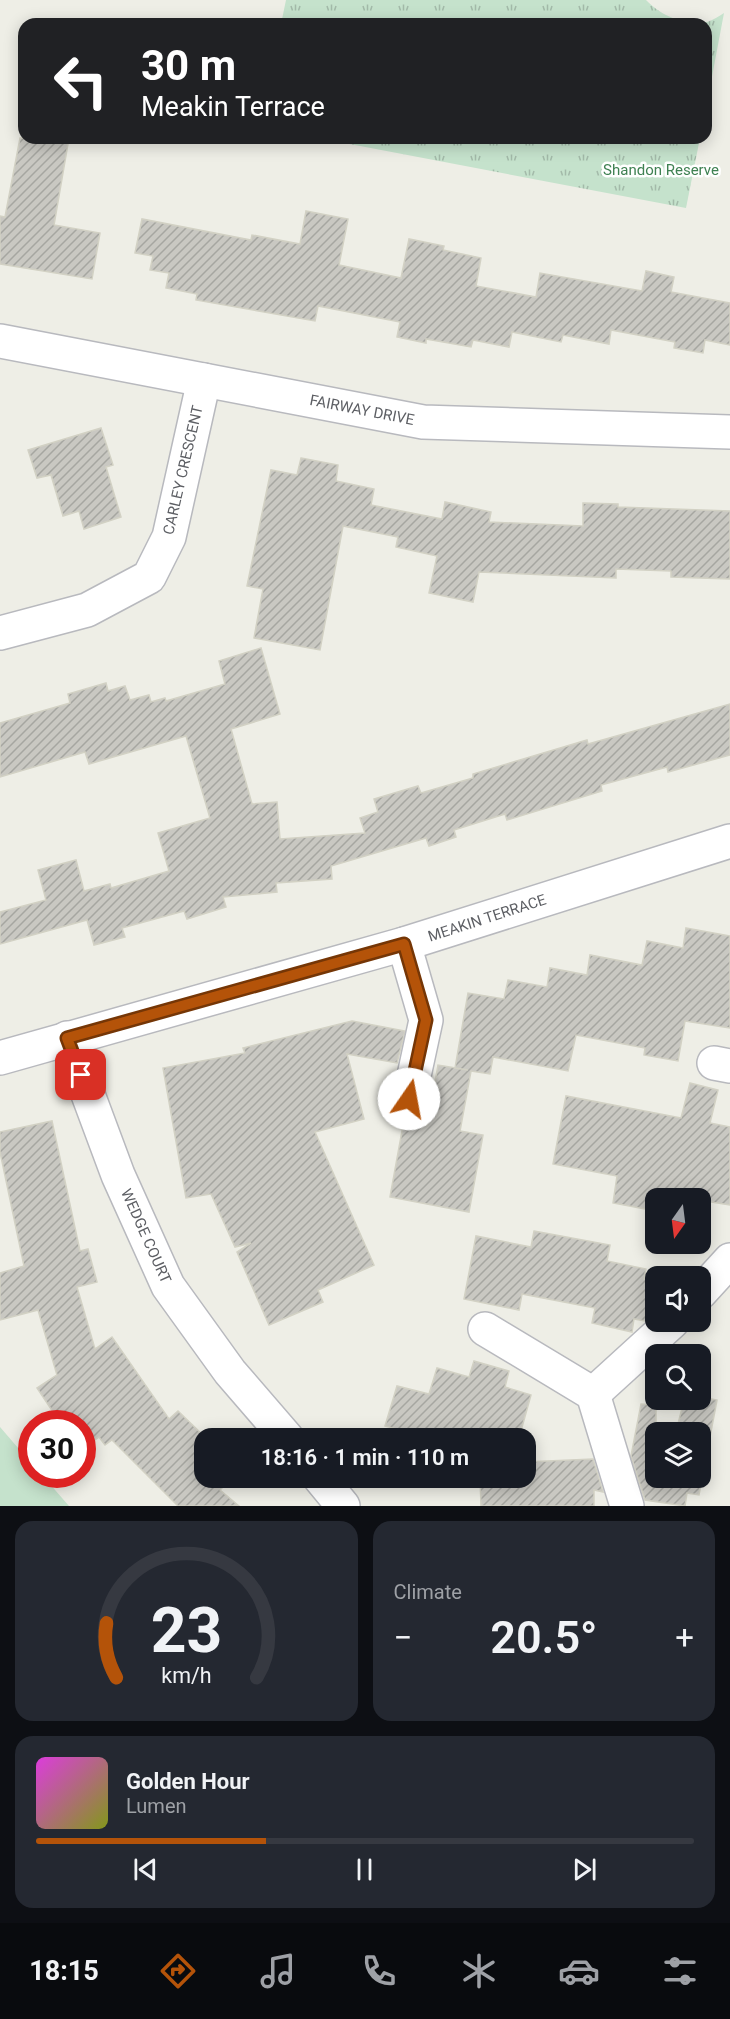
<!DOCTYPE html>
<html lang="en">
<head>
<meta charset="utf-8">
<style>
  body { margin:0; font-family:Roboto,sans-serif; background:#242831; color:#f1f3f6; height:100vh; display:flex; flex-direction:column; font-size:22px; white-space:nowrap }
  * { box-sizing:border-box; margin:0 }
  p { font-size:20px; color:#9ea1a6 }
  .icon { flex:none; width:33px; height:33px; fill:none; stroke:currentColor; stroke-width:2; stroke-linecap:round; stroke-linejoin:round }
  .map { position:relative; height:1506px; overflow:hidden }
  .drawer { display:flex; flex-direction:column; gap:15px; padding:15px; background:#0d0f14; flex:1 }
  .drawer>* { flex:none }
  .top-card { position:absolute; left:18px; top:18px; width:694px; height:126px; border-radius:18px; box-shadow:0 3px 15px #0003; background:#202124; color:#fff; overflow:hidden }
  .needle { width:39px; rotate:194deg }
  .fabs { position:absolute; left:645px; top:1188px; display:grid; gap:12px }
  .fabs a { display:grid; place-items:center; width:66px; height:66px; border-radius:12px; background:#171b24; box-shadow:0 3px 15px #0003; font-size:30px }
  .speed { position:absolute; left:18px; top:1410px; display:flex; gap:12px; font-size:30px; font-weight:700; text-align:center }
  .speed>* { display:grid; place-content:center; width:78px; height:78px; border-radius:50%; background:#171b24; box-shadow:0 3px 15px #0003; line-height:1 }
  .speed .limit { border:9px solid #d22; background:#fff; color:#111 }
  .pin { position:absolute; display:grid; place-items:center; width:51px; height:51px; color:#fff; margin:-26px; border-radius:12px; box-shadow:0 3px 9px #0006 }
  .me { position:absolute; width:66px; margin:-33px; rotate:12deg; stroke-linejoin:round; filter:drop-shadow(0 0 4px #0008) }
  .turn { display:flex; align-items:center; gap:21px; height:126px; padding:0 24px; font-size:27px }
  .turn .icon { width:78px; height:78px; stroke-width:2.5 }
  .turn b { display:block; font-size:42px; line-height:51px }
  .big { font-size:45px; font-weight:600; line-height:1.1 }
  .drawer .tile { flex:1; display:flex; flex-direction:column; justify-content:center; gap:9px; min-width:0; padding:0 21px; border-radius:18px; background:#242831 }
  .drawer .dial { align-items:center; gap:0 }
  .dial svg { height:156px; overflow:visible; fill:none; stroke:#363941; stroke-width:7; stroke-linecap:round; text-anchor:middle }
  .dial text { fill:#f1f3f6; stroke:none }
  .song { display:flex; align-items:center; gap:18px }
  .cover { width:72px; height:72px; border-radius:9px; background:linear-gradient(135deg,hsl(300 70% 55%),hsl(70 70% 35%)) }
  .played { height:6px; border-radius:3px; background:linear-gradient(90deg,#b45309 35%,#363941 35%) }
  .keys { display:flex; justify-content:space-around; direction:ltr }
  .heat { display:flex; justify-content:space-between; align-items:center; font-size:33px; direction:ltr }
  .drawer .tiles { flex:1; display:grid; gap:15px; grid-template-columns:1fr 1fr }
  .tile:last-child { grid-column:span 2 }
  .trip { position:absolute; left:194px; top:1428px; width:342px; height:60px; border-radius:18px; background:#171b24; box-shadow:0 3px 15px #0003; font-weight:600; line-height:60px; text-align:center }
  .menu { display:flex; height:96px; justify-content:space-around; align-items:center; background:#090b0e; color:#9ea1a6 }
  .menu .icon { width:42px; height:42px }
  .menu .on { color:#b45309 }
  .menu b { font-size:27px; color:#f1f3f6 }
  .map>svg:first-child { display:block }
</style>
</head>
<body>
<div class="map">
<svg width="730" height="1506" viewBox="0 0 730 1506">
  <defs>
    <pattern id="park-tufts" width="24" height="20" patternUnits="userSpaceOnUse" patternTransform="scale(1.5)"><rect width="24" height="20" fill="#c5e2cc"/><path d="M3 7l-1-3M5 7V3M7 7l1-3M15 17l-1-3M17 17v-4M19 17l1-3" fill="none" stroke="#a3baa9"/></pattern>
    <pattern id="building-hatch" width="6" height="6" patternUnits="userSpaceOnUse" patternTransform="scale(1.5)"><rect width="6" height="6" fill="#c9c8c2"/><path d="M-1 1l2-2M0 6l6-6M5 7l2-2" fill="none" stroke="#a6a6a1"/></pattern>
  </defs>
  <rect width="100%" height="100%" fill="#eeeee6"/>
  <!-- grass -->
  <path fill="#c5e2cc" d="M0 1427 31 1463 32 1474 42 1475 69 1506H0Z"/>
  <!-- park -->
  <g fill="url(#park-tufts)">
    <path d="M286 0H646C660 15 686 27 707 22 713 20 719 16 724 13L707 103 706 24H281Z"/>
    <path d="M318 138H700L686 208Z"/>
  </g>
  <!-- building -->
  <g fill="url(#building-hatch)" stroke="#d2d1c4" stroke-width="1.5">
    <path d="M20 138H69L54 225 100 233 92 279 0 264V216L5 217Z"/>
    <path d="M306 211 348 219 339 265 401 278 409 239 444 246 443 250 481 258 476 286 536 297 540 273 642 291 646 271 674 277 671 292 730 303V345L705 340 703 353 674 348 675 342 611 330 609 344 563 335 561 342 512 332 509 347 473 340 471 347 426 339V343L397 337 400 322 318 306 315 321 196 300 197 294 166 288 169 273 150 270 153 256 135 253 142 219 251 240 252 235 300 244Z"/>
    <path d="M101 428 113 465 106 467 121 517 84 529 79 511 63 516 51 475 37 478 28 450Z"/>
    <path d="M301 458 338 465 336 481 374 489 371 505 442 519 445 502 491 512 489 522 583 526V503L618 504V507L730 511V579L671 577V571L616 569V578L479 572 473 602 429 593 437 556 396 547 398 537 343 526 320 650 254 638 263 589 247 586 271 470 297 475Z"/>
    <path d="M261 648 280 714 231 729 252 804 277 802 280 839 365 833 360 818 378 812 374 799 418 786 421 793 473 778V774L587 740 588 744 730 704V755L668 772 667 767 601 785 602 791 507 820 505 814 454 830 456 837 429 846 426 838 331 866 332 879 276 883 277 892 223 897 226 907 187 919 184 911 122 928 125 937 94 945 87 920 0 944V912L46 900 38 870 76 860 84 891 110 884 111 888 169 871 158 833 210 818 186 736 89 764 85 752 0 777V723L70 703 68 694 106 683 108 691 125 686 130 700 149 695 151 702 165 698 166 701 225 684 219 661Z"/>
    <path d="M686 928 730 936V1028L685 1021 678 1061 644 1055 645 1048 576 1035 568 1071 493 1057 490 1074 471 1071 460 1131 483 1135 469 1212 390 1197 404 1120 427 1125 438 1065 468 1070 455 1068 468 993 504 999 508 980 547 987 550 968 587 975 590 955 642 965 647 941 683 948Z"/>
    <path d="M352 1021 405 1031 397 1063 347 1054 364 1119 315 1132 374 1265 318 1290 323 1302 269 1325 237 1252 251 1243 235 1247 211 1194 186 1198 163 1068 245 1053 243 1048Z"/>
    <path d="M690 1083 718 1090 710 1123 730 1127V1205L705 1201 701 1219 700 1198H656V1211L613 1203 617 1176 553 1164 566 1096 681 1118Z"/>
    <path d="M52 1121 80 1251 88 1249 97 1282 77 1287 95 1349 112 1337 169 1419 178 1411 206 1438H204V1478H232L220 1490 239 1506H178L112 1440 105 1445 99 1437 82 1448V1424H61L37 1388 57 1375 38 1310 0 1320V1273L24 1266 0 1152V1132Z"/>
    <path d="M534 1231 610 1245 607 1261 646 1269 644 1279 656 1280V1312L645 1321 634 1319 632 1332 592 1323 595 1308 522 1294 519 1310 464 1299 476 1236 531 1247Z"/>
    <path d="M474 1361 509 1371 505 1387 531 1395 519 1438H431L385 1426 397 1386 429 1394 437 1368 469 1377Z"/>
    <path d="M700 1397 717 1400 699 1495 687 1493 685 1506 645 1500 631 1456 641 1404 656 1405V1478H700V1432H676L684 1400H700Z"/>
    <path d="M593 1459 603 1492 594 1490V1506H481L480 1478H525V1462Z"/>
  </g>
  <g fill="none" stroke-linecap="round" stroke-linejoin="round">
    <defs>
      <g id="minor">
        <path d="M0 341 423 422 730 432"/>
        <path d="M0 633 87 610 149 577 169 537 204 380"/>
        <path d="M404 944 426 1020 409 1099"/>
        <path d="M67 1038 118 1175 168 1286 230 1372 287 1438"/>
        <path d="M0 1058 404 944 730 841"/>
        <path d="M714 1063 730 1066"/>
        <path d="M700 1293 730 1260"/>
        <path d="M485 1329 593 1394 627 1506"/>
        <path d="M593 1394 672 1322"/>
        <path d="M320 1478 343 1506"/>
      </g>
    </defs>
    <!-- minor casing -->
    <use href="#minor" stroke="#b8b9be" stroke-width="36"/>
    <!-- minor -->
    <use href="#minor" stroke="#fff" stroke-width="33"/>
  </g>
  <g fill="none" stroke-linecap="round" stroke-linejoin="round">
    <defs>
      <path id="route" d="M81 1075 67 1038 404 944 426 1020 409 1099"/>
    </defs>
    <!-- route casing -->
    <use href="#route" stroke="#753606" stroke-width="15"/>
    <!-- route -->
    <use href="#route" stroke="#b45309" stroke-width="10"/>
  </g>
  <g text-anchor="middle" stroke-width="5" stroke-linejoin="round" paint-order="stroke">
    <!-- park labels -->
    <g font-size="15" fill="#3f8152" stroke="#fff">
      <text x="661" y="175">Shandon Reserve</text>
    </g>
    <!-- street labels -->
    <g font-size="15" fill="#5d5f64" stroke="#fff">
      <text transform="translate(362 410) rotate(11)" y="5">FAIRWAY DRIVE</text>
      <text transform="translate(183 470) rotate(-77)" y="5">CARLEY CRESCENT</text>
      <text transform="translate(487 918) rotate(-18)" y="5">MEAKIN TERRACE</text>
      <text transform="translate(146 1236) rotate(66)" y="5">WEDGE COURT</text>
    </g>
  </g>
</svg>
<div class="fabs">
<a><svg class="needle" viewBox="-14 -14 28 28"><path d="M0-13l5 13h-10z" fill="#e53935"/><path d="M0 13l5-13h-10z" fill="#9ea1a6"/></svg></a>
<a><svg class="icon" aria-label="sound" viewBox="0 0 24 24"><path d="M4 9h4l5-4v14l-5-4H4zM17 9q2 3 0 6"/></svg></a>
<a><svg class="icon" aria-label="search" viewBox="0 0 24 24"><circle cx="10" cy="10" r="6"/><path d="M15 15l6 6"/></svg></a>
<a><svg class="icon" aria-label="layers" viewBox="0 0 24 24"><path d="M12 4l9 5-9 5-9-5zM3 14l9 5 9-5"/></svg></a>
</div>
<div class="speed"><div class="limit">30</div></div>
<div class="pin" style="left:81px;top:1075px;background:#d93025"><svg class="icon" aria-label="arrive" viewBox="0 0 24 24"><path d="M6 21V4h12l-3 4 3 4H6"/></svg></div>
<svg class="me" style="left:409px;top:1099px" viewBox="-20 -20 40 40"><circle r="19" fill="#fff"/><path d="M0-13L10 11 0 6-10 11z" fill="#b45309"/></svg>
<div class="trip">18:16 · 1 min · 110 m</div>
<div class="top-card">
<div class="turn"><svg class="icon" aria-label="left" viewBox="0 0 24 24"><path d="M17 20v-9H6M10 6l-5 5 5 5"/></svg><div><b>30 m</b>Meakin Terrace</div></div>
</div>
</div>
<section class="drawer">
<div class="tiles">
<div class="tile dial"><svg viewBox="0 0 100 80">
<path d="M14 69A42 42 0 1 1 86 69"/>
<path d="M14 69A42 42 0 0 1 9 41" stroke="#b45309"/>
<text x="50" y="56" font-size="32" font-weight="700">23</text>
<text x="50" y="72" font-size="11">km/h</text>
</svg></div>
<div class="tile"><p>Climate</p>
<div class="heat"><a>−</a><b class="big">20.5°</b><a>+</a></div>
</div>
<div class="tile">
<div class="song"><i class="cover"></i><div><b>Golden Hour</b><p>Lumen</p></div></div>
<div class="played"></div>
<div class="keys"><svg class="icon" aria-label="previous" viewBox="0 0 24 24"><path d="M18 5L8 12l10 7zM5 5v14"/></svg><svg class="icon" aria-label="pause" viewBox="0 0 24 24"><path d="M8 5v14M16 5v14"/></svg><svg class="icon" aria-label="next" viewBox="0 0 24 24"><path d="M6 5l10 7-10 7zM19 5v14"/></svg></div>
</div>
</div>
</section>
<nav class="menu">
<b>18:15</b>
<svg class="icon on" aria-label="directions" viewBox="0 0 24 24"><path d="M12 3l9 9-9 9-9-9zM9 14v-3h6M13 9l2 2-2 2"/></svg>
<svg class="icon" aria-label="music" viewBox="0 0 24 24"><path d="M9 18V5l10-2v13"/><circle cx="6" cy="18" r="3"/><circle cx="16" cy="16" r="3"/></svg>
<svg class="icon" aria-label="phone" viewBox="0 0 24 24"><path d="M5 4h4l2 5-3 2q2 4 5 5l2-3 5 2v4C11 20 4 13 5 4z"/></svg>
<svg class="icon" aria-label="climate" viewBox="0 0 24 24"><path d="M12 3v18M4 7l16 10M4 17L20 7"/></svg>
<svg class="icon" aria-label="car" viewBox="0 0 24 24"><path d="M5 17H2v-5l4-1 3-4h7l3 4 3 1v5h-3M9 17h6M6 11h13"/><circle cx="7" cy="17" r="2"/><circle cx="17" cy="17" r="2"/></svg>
<svg class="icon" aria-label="filters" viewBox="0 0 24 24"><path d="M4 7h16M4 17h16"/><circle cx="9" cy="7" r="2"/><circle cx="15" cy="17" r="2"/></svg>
</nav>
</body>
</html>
